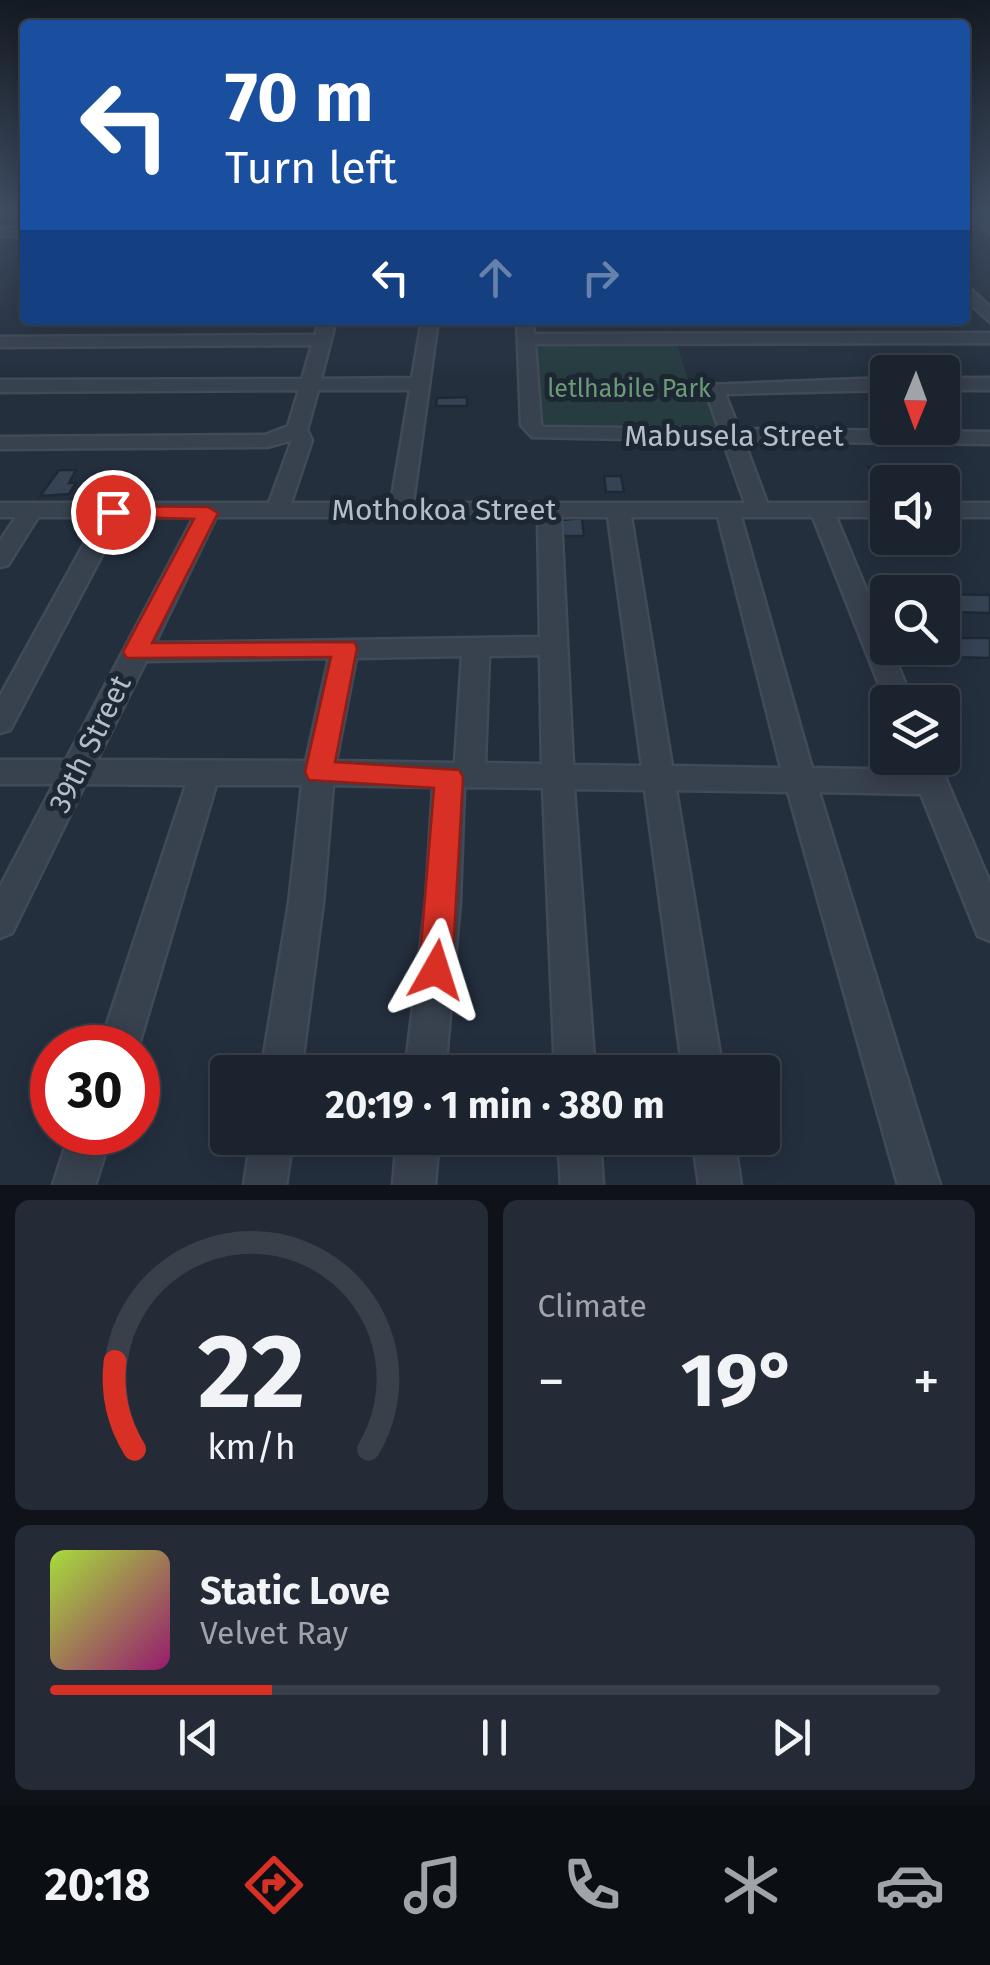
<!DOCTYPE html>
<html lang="en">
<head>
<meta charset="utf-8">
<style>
  body { margin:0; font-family:"Fira Sans",sans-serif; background:#242b36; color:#f1f3f6; height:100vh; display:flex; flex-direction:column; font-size:38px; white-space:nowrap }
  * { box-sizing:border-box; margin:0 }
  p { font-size:32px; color:#a0a4aa }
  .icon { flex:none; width:55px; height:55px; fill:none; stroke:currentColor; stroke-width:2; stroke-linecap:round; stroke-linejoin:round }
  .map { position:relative; height:1185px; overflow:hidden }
  .panel { display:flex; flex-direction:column; gap:15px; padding:15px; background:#0f1319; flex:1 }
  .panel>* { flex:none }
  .banner { position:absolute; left:20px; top:20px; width:950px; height:305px; border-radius:10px; box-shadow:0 5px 25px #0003,0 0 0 2px #39404a; background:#1a4fa0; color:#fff; overflow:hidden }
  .needle { width:65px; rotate:181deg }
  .buttons { position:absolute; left:870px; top:355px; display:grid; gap:20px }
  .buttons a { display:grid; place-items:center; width:90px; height:90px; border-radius:10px; background:#1b232e; box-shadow:0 5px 25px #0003,0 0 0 2px #39404a; font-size:50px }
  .speed { position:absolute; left:30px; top:1025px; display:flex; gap:20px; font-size:50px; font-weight:700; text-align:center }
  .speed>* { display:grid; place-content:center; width:130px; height:130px; border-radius:50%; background:#1b232e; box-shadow:0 5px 25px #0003,0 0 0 2px #39404a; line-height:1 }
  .speed .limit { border:15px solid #d22; background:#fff; color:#111 }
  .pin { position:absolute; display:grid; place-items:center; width:85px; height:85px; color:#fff; margin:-42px; border:5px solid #fff; border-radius:50%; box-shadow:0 2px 10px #0007 }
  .me { position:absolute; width:110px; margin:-55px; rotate:6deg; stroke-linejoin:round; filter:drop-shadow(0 0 8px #0008) }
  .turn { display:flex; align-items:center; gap:35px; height:210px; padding:0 40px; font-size:45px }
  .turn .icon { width:130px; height:130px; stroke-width:2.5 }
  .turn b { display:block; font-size:70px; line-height:85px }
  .lanes { display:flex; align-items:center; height:95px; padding:0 40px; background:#0003; justify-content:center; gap:50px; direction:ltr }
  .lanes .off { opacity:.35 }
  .big { font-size:75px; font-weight:700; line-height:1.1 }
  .panel .card { flex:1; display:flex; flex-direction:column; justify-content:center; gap:15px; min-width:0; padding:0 35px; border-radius:15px; background:#242b36 }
  .panel .dial { align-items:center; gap:0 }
  .dial svg { height:260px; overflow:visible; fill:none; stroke:#39404a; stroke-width:7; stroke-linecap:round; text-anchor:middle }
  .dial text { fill:#f1f3f6; stroke:none }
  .song { display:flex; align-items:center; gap:30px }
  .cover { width:120px; height:120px; border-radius:15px; background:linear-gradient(135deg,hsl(80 70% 55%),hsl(320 70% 35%)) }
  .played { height:10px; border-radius:5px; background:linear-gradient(90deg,#d93025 25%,#39404a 25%) }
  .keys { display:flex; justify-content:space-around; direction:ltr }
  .heat { display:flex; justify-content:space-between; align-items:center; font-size:55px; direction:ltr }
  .panel .tiles { flex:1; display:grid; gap:15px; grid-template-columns:1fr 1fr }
  .card:last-child { grid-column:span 2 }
  .trip { position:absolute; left:210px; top:1055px; width:570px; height:100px; border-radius:10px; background:#1b232e; box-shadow:0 5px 25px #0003,0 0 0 2px #39404a; font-weight:700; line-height:100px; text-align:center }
  .menu { display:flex; height:160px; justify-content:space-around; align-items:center; background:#0b0e12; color:#a0a4aa }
  .menu .icon { width:70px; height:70px }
  .menu .selected { color:#d93025 }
  .menu b { font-size:45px; color:#f1f3f6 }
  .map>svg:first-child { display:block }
</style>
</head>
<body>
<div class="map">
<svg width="990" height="1185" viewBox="0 0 990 1185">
  <rect width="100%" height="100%" fill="#242f3e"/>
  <!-- green -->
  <path fill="#263c3f" d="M537 343 677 344 689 383 705 384 721 433 557 432 541 425Z"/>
  <!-- building -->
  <g fill="#364354" stroke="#1f2835" stroke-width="2.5">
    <path d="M467 397V406H436L437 398Z"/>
    <path d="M869 467H888L896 482H888V490H881Z"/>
    <path d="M59 470H76L69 483H76L69 494 40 496Z"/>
    <path d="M604 476H621L624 492H606Z"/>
    <path d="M582 518 584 536H563L562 520Z"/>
    <path d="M942 594 990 595V613L946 612Z"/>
    <path d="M942 638H990V658L949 657Z"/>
  </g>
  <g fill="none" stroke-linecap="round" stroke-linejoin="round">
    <defs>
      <g id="minor">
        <path d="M965 210H976L990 222V233L965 214Z"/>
        <path d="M25 227V235L0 236V228Z"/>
        <path d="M965 284 990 307V322L965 299Z"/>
        <path d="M320 320H336L321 379 412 378 422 320H438L413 503H745L723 441 532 437 521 425 517 320H533L534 334 990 333V343L535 344 541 424 544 427 719 429 705 389 707 385 888 378V390L725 394 739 429 990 432V444L744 441 767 503H888V517H836L913 702H888V707L813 517H741L812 768 912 770 907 758H937L990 883V941L978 936 921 794 819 792 940 1185H898L788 792 676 790 723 1072H683L645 790 574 789 595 1072H555L543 788 464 787 460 902 445 1072H405L426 902 433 787 333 785 323 903 301 1072H261L289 903 302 785H216L138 1048H99L186 785 85 784 12 933 0 938V887L54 784H0V760H66L194 517H122L10 730 0 733V696L99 517H38L8 565 0 567V541L16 517H0V503H269L292 440 267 447 0 449V437L265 435 288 426 299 390 0 392V380L302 379 312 345 0 347V337L315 335ZM318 390H410L391 503H291L312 440 307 430ZM216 517H538L540 637 155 643ZM561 517H608L642 766 573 765ZM631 517H718L781 768 672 766ZM540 655 542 764 485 763 489 656ZM462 656 455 763 336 761 356 658ZM329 658 306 761 97 760 146 661Z"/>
        <rect x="942" y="378" width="48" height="12"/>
        <rect x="942" y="503" width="48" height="14"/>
        <path d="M70 1132H112L95 1185H53Z"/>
        <path d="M251 1138H293L286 1185H244Z"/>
        <path d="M397 1138H439L435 1185H393Z"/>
        <path d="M558 1138H600L603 1185H561Z"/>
        <path d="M692 1138H734L741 1185H699Z"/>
      </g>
    </defs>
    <!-- minor casing -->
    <use href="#minor" stroke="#414a57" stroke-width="5"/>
    <!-- minor -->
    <use href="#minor" fill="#38414e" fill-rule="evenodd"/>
  </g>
  <!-- sky -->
  <linearGradient id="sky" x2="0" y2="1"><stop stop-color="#141a22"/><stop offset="0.56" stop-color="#3f4d63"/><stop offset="1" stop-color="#3f4d63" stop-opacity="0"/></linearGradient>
  <rect width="990" height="376" fill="url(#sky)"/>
  <!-- route -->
  <path fill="#d93025" stroke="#8d1f18" stroke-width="2.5" d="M113 506 208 507 218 513 152 643 354 642 357 648 335 762 459 770 463 777 452 970 447 981 436 986 424 981 419 970 434 788 309 780 305 772 331 657 127 658 123 652 194 519 106 516 103 512Z"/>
  <g text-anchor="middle" stroke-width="10" stroke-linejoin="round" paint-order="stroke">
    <!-- far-park labels -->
    <g font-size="25" fill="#6b9a76" stroke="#1d2633">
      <text x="629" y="397">letlhabile Park</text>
    </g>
    <!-- street labels -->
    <g font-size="30" fill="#b4bcc9" stroke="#1d2633">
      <text x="734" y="446">Mabusela Street</text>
      <text x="444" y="520">Mothokoa Street</text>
      <text transform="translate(90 744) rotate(-64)" y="10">39th Street</text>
    </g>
  </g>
</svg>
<div class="buttons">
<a><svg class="needle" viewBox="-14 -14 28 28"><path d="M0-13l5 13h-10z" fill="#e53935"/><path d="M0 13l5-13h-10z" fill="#a0a4aa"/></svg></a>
<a><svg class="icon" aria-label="sound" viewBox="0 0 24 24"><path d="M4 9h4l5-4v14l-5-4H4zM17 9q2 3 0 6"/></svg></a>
<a><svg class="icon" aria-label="search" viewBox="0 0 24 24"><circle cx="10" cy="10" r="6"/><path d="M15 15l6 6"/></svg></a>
<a><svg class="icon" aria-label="layers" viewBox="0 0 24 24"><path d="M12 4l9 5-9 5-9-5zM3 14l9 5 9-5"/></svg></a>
</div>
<div class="speed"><div class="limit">30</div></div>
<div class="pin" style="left:113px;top:512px;background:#d93025"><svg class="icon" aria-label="arrive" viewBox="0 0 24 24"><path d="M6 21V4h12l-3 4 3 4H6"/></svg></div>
<svg class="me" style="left:436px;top:970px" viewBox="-20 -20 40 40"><path d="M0-17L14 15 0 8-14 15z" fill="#d93025" stroke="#fff" stroke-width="4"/></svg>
<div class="trip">20:19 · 1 min · 380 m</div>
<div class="banner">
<div class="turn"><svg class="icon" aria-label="left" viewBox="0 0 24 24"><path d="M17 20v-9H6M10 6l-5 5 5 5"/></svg><div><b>70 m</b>Turn left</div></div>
<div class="lanes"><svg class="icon" aria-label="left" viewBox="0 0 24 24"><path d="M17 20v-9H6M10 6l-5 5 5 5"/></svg><svg class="icon off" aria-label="ahead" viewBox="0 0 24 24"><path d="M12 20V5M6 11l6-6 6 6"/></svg><svg class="icon off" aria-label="right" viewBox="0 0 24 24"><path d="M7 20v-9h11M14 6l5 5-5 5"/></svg></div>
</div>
</div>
<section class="panel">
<div class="tiles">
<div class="card dial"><svg viewBox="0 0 100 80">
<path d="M14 69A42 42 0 1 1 86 69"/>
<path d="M14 69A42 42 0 0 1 8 42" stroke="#d93025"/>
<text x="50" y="56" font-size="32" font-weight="700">22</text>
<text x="50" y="72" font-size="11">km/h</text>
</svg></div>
<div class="card"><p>Climate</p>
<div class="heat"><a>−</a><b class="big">19°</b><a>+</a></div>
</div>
<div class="card">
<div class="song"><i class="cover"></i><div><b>Static Love</b><p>Velvet Ray</p></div></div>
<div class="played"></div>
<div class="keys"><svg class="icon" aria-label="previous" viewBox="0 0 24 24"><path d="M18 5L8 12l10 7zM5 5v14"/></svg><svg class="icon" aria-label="pause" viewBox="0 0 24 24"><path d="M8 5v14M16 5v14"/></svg><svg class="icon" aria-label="next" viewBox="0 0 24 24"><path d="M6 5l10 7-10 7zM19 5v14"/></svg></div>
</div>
</div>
</section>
<nav class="menu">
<b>20:18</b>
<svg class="icon selected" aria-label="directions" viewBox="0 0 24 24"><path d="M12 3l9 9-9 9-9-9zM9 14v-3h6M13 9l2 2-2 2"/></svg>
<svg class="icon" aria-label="music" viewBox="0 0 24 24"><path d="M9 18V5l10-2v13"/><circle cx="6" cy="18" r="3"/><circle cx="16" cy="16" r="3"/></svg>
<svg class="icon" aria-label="phone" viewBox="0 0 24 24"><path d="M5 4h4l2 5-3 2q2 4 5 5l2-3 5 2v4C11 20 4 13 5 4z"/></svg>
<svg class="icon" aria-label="climate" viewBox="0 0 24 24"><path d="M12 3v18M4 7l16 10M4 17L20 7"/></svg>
<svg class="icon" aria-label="car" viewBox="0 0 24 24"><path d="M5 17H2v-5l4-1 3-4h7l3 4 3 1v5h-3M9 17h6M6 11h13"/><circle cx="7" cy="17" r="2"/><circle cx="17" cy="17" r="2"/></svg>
</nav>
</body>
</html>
